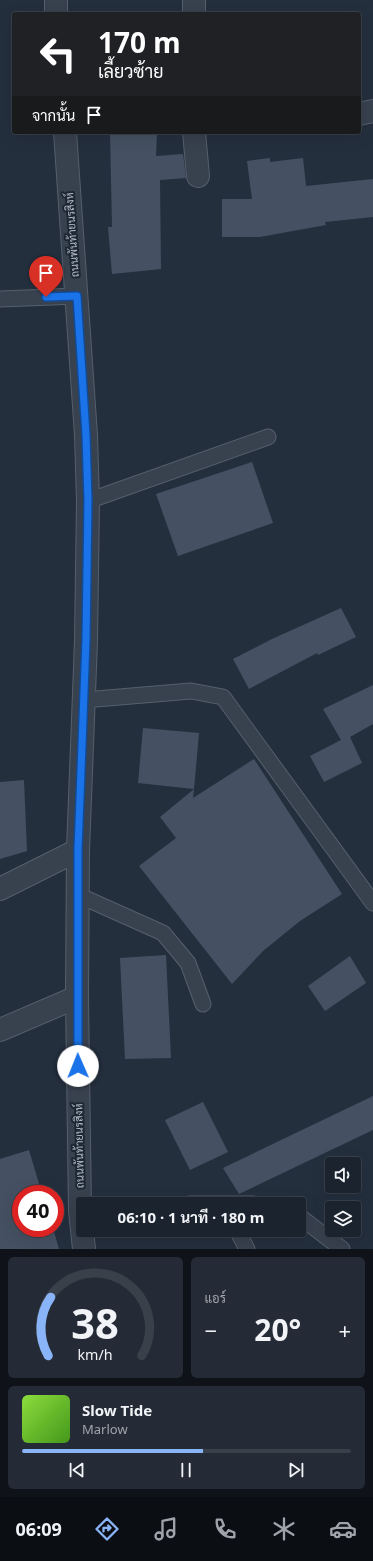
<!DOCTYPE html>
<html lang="th">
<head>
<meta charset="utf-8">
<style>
  body { margin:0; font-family:"Noto Sans",Sarabun,sans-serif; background:#242b36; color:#f1f3f6; height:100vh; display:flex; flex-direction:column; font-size:15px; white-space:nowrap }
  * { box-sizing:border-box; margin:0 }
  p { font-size:13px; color:#a0a4aa }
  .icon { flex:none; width:22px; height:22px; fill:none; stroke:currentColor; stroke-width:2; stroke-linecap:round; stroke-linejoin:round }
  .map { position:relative; height:1249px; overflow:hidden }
  .panel { display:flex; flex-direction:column; gap:8px; padding:8px; background:#0f1319; flex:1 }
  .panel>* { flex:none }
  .hud { position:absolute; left:12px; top:12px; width:349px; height:122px; border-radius:4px; box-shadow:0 4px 16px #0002,0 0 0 1px #39404a; background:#202124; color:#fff; overflow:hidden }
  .controls { position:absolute; left:325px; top:1157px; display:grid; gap:8px }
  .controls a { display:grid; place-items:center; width:36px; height:36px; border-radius:4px; background:#1b232e; box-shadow:0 4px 16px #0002,0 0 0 1px #39404a; font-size:20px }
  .speed { position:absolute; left:12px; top:1185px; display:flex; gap:8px; font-size:20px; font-weight:700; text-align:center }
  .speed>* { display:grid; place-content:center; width:52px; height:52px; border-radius:50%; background:#1b232e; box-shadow:0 4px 16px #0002,0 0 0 1px #39404a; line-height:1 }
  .speed .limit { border:6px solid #d22; background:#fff; color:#111 }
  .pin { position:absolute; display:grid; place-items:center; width:34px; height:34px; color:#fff; margin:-41px -17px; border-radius:50% 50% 50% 0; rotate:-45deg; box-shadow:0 0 4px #0007 }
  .pin .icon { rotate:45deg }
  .me { position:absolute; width:44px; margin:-22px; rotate:359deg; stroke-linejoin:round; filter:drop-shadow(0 0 3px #0008) }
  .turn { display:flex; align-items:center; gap:14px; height:84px; padding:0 20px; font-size:18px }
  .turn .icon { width:52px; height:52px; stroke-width:2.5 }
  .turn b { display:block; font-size:28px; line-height:34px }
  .then { display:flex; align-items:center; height:38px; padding:0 20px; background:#0003; gap:8px; font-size:15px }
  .big { font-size:30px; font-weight:700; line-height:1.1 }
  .panel .tile { flex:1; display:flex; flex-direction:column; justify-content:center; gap:6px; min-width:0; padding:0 14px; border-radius:6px; background:#242b36 }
  .panel .dial { align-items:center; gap:0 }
  .dial svg { height:104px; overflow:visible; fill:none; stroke:#39404a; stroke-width:7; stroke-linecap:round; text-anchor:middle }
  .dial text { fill:#f1f3f6; stroke:none }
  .song { display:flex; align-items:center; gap:12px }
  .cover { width:48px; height:48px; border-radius:6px; background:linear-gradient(135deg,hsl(90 70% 55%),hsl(100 70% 35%)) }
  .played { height:4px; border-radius:2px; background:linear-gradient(90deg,#8ab4f8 55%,#39404a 55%) }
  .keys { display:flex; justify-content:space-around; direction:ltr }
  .heat { display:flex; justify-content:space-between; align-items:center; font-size:22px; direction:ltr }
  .panel .tiles { flex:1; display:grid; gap:8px; grid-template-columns:1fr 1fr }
  .tile:last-child { grid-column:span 2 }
  .trip { position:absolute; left:76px; top:1197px; width:230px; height:40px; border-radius:4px; background:#1b232e; box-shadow:0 4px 16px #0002,0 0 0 1px #39404a; font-weight:700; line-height:40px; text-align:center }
  .menu { display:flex; height:64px; justify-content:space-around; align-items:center; background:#0b0e12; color:#a0a4aa }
  .menu .icon { width:28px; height:28px }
  .menu .selected { color:#8ab4f8 }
  .menu b { font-size:18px; color:#f1f3f6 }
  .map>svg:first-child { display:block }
</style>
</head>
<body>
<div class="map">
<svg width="373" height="1249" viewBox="0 0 373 1249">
  <rect width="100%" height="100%" fill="#242f3e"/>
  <!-- building -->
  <g fill="#455162">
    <path d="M110 132H157L156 156 183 154 186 178 160 180 161 269 112 274 108 227H112Z"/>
    <path d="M270 158V162L303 158 306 186 373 179V217L325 222 326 225 260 237H222V199H252L247 161Z"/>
    <path d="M252 462 273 523 178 556 156 494Z"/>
    <path d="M341 608 356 637 318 655 317 653 249 689 233 659 272 639Z"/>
    <path d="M373 685V724L350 737 362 763 324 782 310 756 341 740 323 709Z"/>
    <path d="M143 728 199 733 194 789 138 783Z"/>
    <path d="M254 759 342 894 300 921 263 951 232 984 139 866 176 838 160 817 194 789 193 798Z"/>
    <path d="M24 780 27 851 0 859V782Z"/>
    <path d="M166 955 171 1058 125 1059 120 958Z"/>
    <path d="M350 956 366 983 325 1011 308 986Z"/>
    <path d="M373 1096V1130L239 1194 223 1168Z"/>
    <path d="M203 1102 228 1152 190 1170 165 1120Z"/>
    <path d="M29 1150 42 1194H21V1228H53L59 1249H0V1159Z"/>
  </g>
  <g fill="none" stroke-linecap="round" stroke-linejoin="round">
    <defs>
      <g id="service">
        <path d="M0 299 77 296"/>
        <path d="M88 501 268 437"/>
        <path d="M84 700 191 691 223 697 373 903"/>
        <path d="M78 895 163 933 188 963 203 1004"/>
        <path d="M190 1204H253"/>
        <path d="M299 1216 342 1249"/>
        <path d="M237 1230 247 1249"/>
      </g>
      <g id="minor">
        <path d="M194 14V0"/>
        <path d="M359 114 373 111"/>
        <path d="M194 132 198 176"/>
        <path d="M0 889 78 850"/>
        <path d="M0 1030 77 997"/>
      </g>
      <g id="tertiary">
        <path d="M56 0V14"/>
        <path d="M65 132 86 435 88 501 86 641 78 850 77 997 80 1211 84 1249"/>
      </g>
    </defs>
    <!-- service casing -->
    <use href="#service" stroke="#565f6c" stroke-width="17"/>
    <!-- minor casing -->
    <use href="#minor" stroke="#565f6c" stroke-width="24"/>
    <!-- tertiary casing -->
    <use href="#tertiary" stroke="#565f6c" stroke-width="24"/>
    <!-- service -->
    <use href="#service" stroke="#38414e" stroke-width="15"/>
    <!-- minor -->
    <use href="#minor" stroke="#38414e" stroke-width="22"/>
    <!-- tertiary -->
    <use href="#tertiary" stroke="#38414e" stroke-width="22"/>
  </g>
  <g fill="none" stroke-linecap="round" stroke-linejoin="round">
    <defs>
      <path id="route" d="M46 297 77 296 86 435 88 501 86 640 78 850V1066"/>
    </defs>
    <!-- route casing -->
    <use href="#route" stroke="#114b97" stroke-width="10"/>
    <!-- route -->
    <use href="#route" stroke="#1a73e8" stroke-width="7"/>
  </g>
  <g text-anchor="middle" stroke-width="4" stroke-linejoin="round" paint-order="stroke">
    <!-- street labels -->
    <g font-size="11" fill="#b4bcc9" stroke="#1d2633">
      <text transform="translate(72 235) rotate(-94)" y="4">ถนนพันท้ายนรสิงห์</text>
      <text transform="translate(79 1146) rotate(-91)" y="4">ถนนพันท้ายนรสิงห์</text>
    </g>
  </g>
</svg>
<div class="controls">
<a><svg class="icon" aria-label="sound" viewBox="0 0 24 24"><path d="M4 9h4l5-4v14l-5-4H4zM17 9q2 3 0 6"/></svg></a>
<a><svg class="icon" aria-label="layers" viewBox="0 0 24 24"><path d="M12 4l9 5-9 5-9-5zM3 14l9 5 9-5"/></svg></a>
</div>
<div class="speed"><div class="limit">40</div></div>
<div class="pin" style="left:46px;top:297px;background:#d93025"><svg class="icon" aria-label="arrive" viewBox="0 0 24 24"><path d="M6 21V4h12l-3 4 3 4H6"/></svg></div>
<svg class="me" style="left:78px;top:1066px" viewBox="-20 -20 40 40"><circle r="19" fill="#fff"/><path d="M0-13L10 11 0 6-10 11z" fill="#1a73e8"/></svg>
<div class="trip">06:10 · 1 นาที · 180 m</div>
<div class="hud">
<div class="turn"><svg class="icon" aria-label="left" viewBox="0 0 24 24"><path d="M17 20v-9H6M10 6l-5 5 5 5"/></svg><div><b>170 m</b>เลี้ยวซ้าย</div></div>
<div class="then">จากนั้น<svg class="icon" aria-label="arrive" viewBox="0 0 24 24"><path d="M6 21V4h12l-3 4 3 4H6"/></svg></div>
</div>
</div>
<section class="panel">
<div class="tiles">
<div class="tile dial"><svg viewBox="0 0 100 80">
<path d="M14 69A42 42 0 1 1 86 69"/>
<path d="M14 69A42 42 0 0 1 16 24" stroke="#8ab4f8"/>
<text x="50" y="56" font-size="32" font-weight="700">38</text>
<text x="50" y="72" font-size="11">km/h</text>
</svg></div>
<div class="tile"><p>แอร์</p>
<div class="heat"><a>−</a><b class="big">20°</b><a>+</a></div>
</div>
<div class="tile">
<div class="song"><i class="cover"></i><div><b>Slow Tide</b><p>Marlow</p></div></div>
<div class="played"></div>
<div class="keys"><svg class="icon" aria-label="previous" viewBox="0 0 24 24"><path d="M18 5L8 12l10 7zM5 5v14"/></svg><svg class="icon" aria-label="pause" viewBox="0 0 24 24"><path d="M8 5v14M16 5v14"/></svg><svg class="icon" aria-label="next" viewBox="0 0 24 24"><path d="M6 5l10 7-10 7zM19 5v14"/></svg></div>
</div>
</div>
</section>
<nav class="menu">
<b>06:09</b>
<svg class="icon selected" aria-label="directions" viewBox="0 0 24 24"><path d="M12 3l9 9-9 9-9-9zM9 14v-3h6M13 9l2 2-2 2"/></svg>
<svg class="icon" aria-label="music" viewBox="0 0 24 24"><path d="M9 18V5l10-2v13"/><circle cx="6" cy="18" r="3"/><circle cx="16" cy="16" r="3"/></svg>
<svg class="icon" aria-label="phone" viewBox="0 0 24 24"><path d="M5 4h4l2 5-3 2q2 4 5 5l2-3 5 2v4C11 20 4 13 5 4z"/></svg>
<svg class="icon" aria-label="climate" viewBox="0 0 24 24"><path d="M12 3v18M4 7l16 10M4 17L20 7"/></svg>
<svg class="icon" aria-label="car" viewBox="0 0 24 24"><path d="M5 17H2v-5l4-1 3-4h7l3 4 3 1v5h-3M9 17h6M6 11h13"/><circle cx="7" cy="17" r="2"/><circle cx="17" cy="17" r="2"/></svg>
</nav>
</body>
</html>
